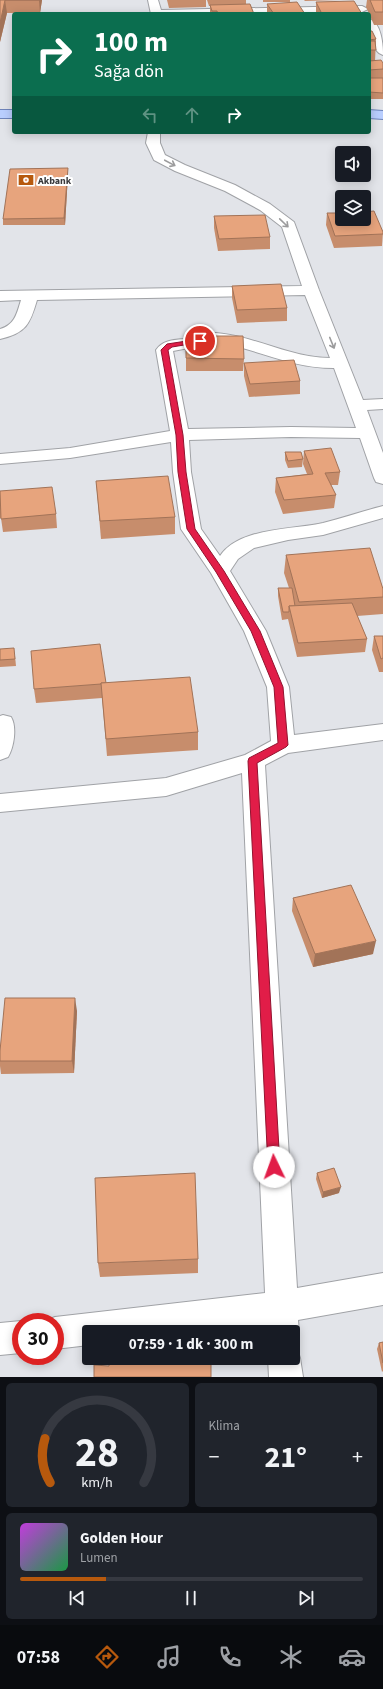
<!DOCTYPE html>
<html lang="tr">
<head>
<meta charset="utf-8">
<style>
  body { margin:0; font-family:"Source Sans 3",sans-serif; background:#20242c; color:#f1f3f6; height:100vh; display:flex; flex-direction:column; font-size:15px; white-space:nowrap }
  * { box-sizing:border-box; margin:0 }
  p { font-size:13px; color:#9ea1a6 }
  .icon { flex:none; width:22px; height:22px; fill:none; stroke:currentColor; stroke-width:2; stroke-linecap:round; stroke-linejoin:round }
  .map { position:relative; height:1377px; overflow:hidden }
  .sheet { display:flex; flex-direction:column; gap:6px; padding:6px; background:#0d0f14; flex:1 }
  .sheet>* { flex:none }
  .guide { position:absolute; left:12px; top:12px; width:359px; height:122px; border-radius:4px; box-shadow:0 2px 10px #0003; background:#0b6e4f; color:#fff; overflow:hidden }
  .tools { position:absolute; left:335px; top:146px; display:grid; gap:8px }
  .tools a { display:grid; place-items:center; width:36px; height:36px; border-radius:4px; background:#171b24; box-shadow:0 2px 10px #0003; font-size:20px }
  .speed { position:absolute; left:12px; top:1313px; display:flex; gap:8px; font-size:20px; font-weight:700; text-align:center }
  .speed>* { display:grid; place-content:center; width:52px; height:52px; border-radius:50%; background:#171b24; box-shadow:0 2px 10px #0003; line-height:1 }
  .speed .limit { border:6px solid #d22; background:#fff; color:#111 }
  .pin { position:absolute; display:grid; place-items:center; width:34px; height:34px; color:#fff; margin:-17px; border:2px solid #fff; border-radius:50%; box-shadow:0 1px 4px #0007 }
  .me { position:absolute; width:44px; margin:-22px; rotate:357deg; stroke-linejoin:round; filter:drop-shadow(0 0 3px #0008) }
  .turn { display:flex; align-items:center; gap:14px; height:84px; padding:0 16px; font-size:18px }
  .turn .icon { width:52px; height:52px; stroke-width:2.5 }
  .turn b { display:block; font-size:28px; line-height:34px }
  .lanes { display:flex; align-items:center; height:38px; padding:0 16px; background:#0003; justify-content:center; gap:20px; direction:ltr }
  .lanes .off { opacity:.35 }
  .big { font-size:30px; font-weight:700; line-height:1.1 }
  .sheet .card { flex:1; display:flex; flex-direction:column; justify-content:center; gap:6px; min-width:0; padding:0 14px; border-radius:6px; background:#20242c }
  .sheet .dial { align-items:center; gap:0 }
  .dial svg { height:104px; overflow:visible; fill:none; stroke:#363941; stroke-width:7; stroke-linecap:round; text-anchor:middle }
  .dial text { fill:#f1f3f6; stroke:none }
  .song { display:flex; align-items:center; gap:12px }
  .cover { width:48px; height:48px; border-radius:6px; background:linear-gradient(135deg,hsl(290 70% 55%),hsl(140 70% 35%)) }
  .played { height:4px; border-radius:2px; background:linear-gradient(90deg,#b7590d 25%,#363941 25%) }
  .keys { display:flex; justify-content:space-around; direction:ltr }
  .heat { display:flex; justify-content:space-between; align-items:center; font-size:22px; direction:ltr }
  .sheet .tiles { flex:1; display:grid; gap:6px; grid-template-columns:1fr 1fr }
  .card:last-child { grid-column:span 2 }
  .trip { position:absolute; left:82px; top:1325px; width:218px; height:40px; border-radius:4px; background:#171b24; box-shadow:0 2px 10px #0003; font-weight:700; line-height:40px; text-align:center }
  .tabs { display:flex; height:64px; justify-content:space-around; align-items:center; background:#090b0e; color:#9ea1a6 }
  .tabs .icon { width:28px; height:28px }
  .tabs .active { color:#b7590d }
  .tabs b { font-size:18px; color:#f1f3f6 }
  .map>svg:first-child { display:block }
</style>
</head>
<body>
<div class="map">
<svg width="383" height="1377" viewBox="0 0 383 1377">
  <rect width="100%" height="100%" fill="#e2e4e9"/>
  <g fill="none" stroke-linecap="round" stroke-linejoin="round">
    <defs>
      <g id="street">
        <path d="M148 0H158L161 10 362 6 368 9 362 12 151 14Z"/>
        <path d="M369 19C381 22 383 44 383 55L379 53 377 51 369 34Z"/>
        <path d="M148 132H160V143L165 155 185 165 235 185 270 204 294 222 319 290 363 400 383 399V409L367 410 383 453V484L376 482 374 478 360 438 291 437 189 440 191 472 201 529 220 556C240 527 292 530 323 523 343 518 363 511 383 506V518L323 535 288 540 254 548 238 559 230 571 266 631 289 687 294 735 383 724V740L288 753 265 765 297 1288 383 1273V1305L298 1320 299 1332 293 1344V1332H267L266 1325 203 1332H89V1345L55 1349V1322H43L55 1317 265 1293 242 773 166 796 0 812V794L166 778 245 755 271 741 267 687 244 631 211 573 181 529 173 472 171 442 70 458 0 464V454L70 448 170 431 156 350C162 341 172 340 183 339 193 337 206 333 216 333 255 336 290 358 330 358L305 295 37 300C30 324 26 333 0 339V329C15 325 17 313 21 300L0 301V291L302 286 282 227 260 210 225 191 175 171 154 160 146 143ZM215 343C225 345 236 346 246 349 276 358 301 368 334 368L356 428 291 427 188 429 173 351Z"/>
        <path d="M3 715 11 717C17 727 14 747 8 757L0 760V716Z"/>
        <path d="M21 1321 24 1322H21V1353L0 1355V1323Z"/>
        <path d="M293 1345 296 1346 300 1358 303 1377H269L268 1358H293Z"/>
      </g>
      <g id="primary">
        <rect x="0" y="110" width="14" height="8"/>
        <path d="M369 110 383 111V119L369 118Z"/>
      </g>
    </defs>
    <!-- street casing -->
    <use href="#street" stroke="#a0a2a6" stroke-width="2"/>
    <!-- primary casing -->
    <use href="#primary" stroke="#6e84ba" stroke-width="2"/>
    <!-- street -->
    <use href="#street" fill="#fff" fill-rule="evenodd"/>
    <!-- primary -->
    <use href="#primary" fill="#b9cefe" fill-rule="evenodd"/>
  </g>
  <!-- wall -->
  <g fill="#c78d6c">
    <path d="M0 0H42L40 13H7L0 42Z"/>
    <path d="M167 0H206V7L169 8Z"/>
    <path d="M207 0H246V4L254 14H210V6H209Z"/>
    <rect x="263" y="0" width="27" height="2"/>
    <path d="M304 0H340L305 1Z"/>
    <path d="M367 0H383V25H374L366 7Z"/>
    <path d="M316 2 362 14H317L316 12Z"/>
    <path d="M267 4 305 14H267Z"/>
    <path d="M369 31 376 39 375 61 383 63V99H369Z"/>
    <path d="M68 174 65 225H3V219Z"/>
    <path d="M327 213 383 232 382 246 334 248 326 225Z"/>
    <path d="M214 216 270 237V249L218 251 214 228Z"/>
    <path d="M232 286 287 308V321L237 323 232 298Z"/>
    <path d="M186 336 244 359 243 371H186Z"/>
    <path d="M244 363 300 381V394L249 397 244 376Z"/>
    <path d="M304 451 340 472 338 485H331L336 495 334 508 283 514 275 492 276 478 307 474 303 464Z"/>
    <path d="M285 452 303 459 302 467 288 468 285 460Z"/>
    <path d="M96 481 175 517V534L101 539Z"/>
    <path d="M0 491 56 514 57 528 3 532 1 518H0Z"/>
    <path d="M286 555 383 589V614L357 616 367 639 365 652 297 657 288 619 282 620 278 596V588H289L284 573Z"/>
    <path d="M374 636H383V672H379L372 650Z"/>
    <path d="M0 649 15 656 16 666 0 667Z"/>
    <path d="M106 683 198 732V750L107 756 102 698 36 703 34 689Z"/>
    <path d="M293 898 373 954 313 967 292 911Z"/>
    <path d="M77 1011 74 1073 1 1074 0 1066V1051Z"/>
    <path d="M317 1173 339 1193 322 1198 316 1179Z"/>
    <path d="M198 1259V1273L100 1277 98 1263Z"/>
    <path d="M383 1342V1371L382 1372 377 1349 379 1343Z"/>
  </g>
  <!-- shaded-wall -->
  <g fill="#a27358">
    <path d="M5 0 7 13 0 42V23Z"/>
    <path d="M39 0H42L40 13Z"/>
    <path d="M68 168V174L65 225 64 218Z"/>
    <path d="M376 941 373 954 313 967 315 954Z"/>
    <path d="M75 998 77 1011 74 1073 72 1061Z"/>
    <path d="M341 1187 339 1193 322 1198 323 1192Z"/>
  </g>
  <!-- building -->
  <g fill="#e7a47d" stroke="#a27358">
    <path d="M0 0H39H5L0 23Z"/>
    <path d="M370 0H383V12H375Z"/>
    <path d="M354 1 362 14H322L316 2Z"/>
    <path d="M297 2 305 14H274L267 4Z"/>
    <path d="M250 4 254 14H218L217 11H212L210 5Z"/>
    <path d="M369 31H372L376 39 369 40Z"/>
    <path d="M369 41H375L376 50H369Z"/>
    <path d="M381 60 383 63V69L369 70V61Z"/>
    <path d="M369 78H383V93L369 92Z"/>
    <path d="M68 168 64 218 3 219 10 169Z"/>
    <path d="M374 211 383 232V234L335 236 327 213H342V219H364V212Z"/>
    <path d="M265 215 270 237 219 239 214 216Z"/>
    <path d="M281 284 287 308 237 310 232 286Z"/>
    <path d="M186 336H243L244 359 186 358Z"/>
    <path d="M294 360 300 381 250 384 244 363Z"/>
    <path d="M331 448 340 472 325 473 336 495 284 500 276 478 313 474 304 451Z"/>
    <path d="M285 452H301L303 459 288 461Z"/>
    <path d="M168 476 175 517 100 521 96 481Z"/>
    <path d="M52 487 56 514 1 519 0 491Z"/>
    <path d="M370 548 383 589V597L299 602 286 555Z"/>
    <path d="M278 588H292L295 606H289V612H283Z"/>
    <path d="M352 603 367 639 298 643 289 606Z"/>
    <path d="M374 636H383V658L381 659Z"/>
    <path d="M100 644 106 683H101V684L34 689 31 651Z"/>
    <path d="M14 648 15 659 0 660V649Z"/>
    <path d="M190 677 198 732 106 739 101 683Z"/>
    <path d="M351 885 376 941 315 954 293 898Z"/>
    <path d="M5 998H75L72 1061H0V1051Z"/>
    <path d="M334 1168 341 1187 323 1192 317 1173Z"/>
    <path d="M195 1173 198 1259 98 1263 95 1178Z"/>
    <path d="M383 1342V1363L379 1343Z"/>
    <path d="M109 1358H211V1377H94V1365L109 1366Z"/>
  </g>
  <!-- one-way arrows -->
  <defs><path id="oneway-shaft" d="M-6 0H5M1.5-3L5.5 0L1.5 3" fill="none" stroke-width="1.6" stroke-linecap="round" stroke-linejoin="round"/></defs>
  <g stroke="#9c9c9d">
    <use href="#oneway-shaft" transform="translate(170 163) rotate(28)"/>
    <use href="#oneway-shaft" transform="translate(284 223) rotate(44)"/>
    <use href="#oneway-shaft" transform="translate(332 343) rotate(68)"/>
  </g>
  <!-- route -->
  <path fill="#e11d48" stroke="#92132f" d="M200 339H202V342L172 347 168 350 183 435 186 472 195 529 224 571 260 631 283 687 288 745 286 747 257 763 280 1167 278 1171 274 1173 270 1171 268 1167 248 761 249 758 278 743 274 687 251 631 216 572 187 529 178 472 176 435 161 350 167 344Z"/>
  <!-- icons -->
  <defs>
    <symbol id="bank-bare" viewBox="-9 -9 18 18"><path d="M-6-4H6V4H-6ZM0-2.3a2.3 2.3 0 1 0 0 4.6a2.3 2.3 0 1 0 0-4.6Z" fill="#b7590d" stroke="#fff" stroke-width="2.5" paint-order="stroke"/></symbol>
  </defs>
  <g fill-rule="evenodd">
    <use href="#bank-bare" x="15" y="169" width="22" height="22"/>
  </g>
  <g text-anchor="middle" stroke-width="4" stroke-linejoin="round" paint-order="stroke">
    <!-- far-poi labels -->
    <g font-size="10" font-weight="bold" fill="#39393b" stroke="#fff" text-anchor="start">
      <text x="38" y="184">Akbank</text>
    </g>
  </g>
</svg>
<div class="tools">
<a><svg class="icon" aria-label="sound" viewBox="0 0 24 24"><path d="M4 9h4l5-4v14l-5-4H4zM17 9q2 3 0 6"/></svg></a>
<a><svg class="icon" aria-label="layers" viewBox="0 0 24 24"><path d="M12 4l9 5-9 5-9-5zM3 14l9 5 9-5"/></svg></a>
</div>
<div class="speed"><div class="limit">30</div></div>
<div class="pin" style="left:200px;top:341px;background:#d93025"><svg class="icon" aria-label="arrive" viewBox="0 0 24 24"><path d="M6 21V4h12l-3 4 3 4H6"/></svg></div>
<svg class="me" style="left:274px;top:1167px" viewBox="-20 -20 40 40"><circle r="19" fill="#fff"/><path d="M0-13L10 11 0 6-10 11z" fill="#e11d48"/></svg>
<div class="trip">07:59 · 1 dk · 300 m</div>
<div class="guide">
<div class="turn"><svg class="icon" aria-label="right" viewBox="0 0 24 24"><path d="M7 20v-9h11M14 6l5 5-5 5"/></svg><div><b>100 m</b>Sağa dön</div></div>
<div class="lanes"><svg class="icon off" aria-label="left" viewBox="0 0 24 24"><path d="M17 20v-9H6M10 6l-5 5 5 5"/></svg><svg class="icon off" aria-label="ahead" viewBox="0 0 24 24"><path d="M12 20V5M6 11l6-6 6 6"/></svg><svg class="icon" aria-label="right" viewBox="0 0 24 24"><path d="M7 20v-9h11M14 6l5 5-5 5"/></svg></div>
</div>
</div>
<section class="sheet">
<div class="tiles">
<div class="card dial"><svg viewBox="0 0 100 80">
<path d="M14 69A42 42 0 1 1 86 69"/>
<path d="M14 69A42 42 0 0 1 10 35" stroke="#b7590d"/>
<text x="50" y="56" font-size="32" font-weight="700">28</text>
<text x="50" y="72" font-size="11">km/h</text>
</svg></div>
<div class="card"><p>Klima</p>
<div class="heat"><a>−</a><b class="big">21°</b><a>+</a></div>
</div>
<div class="card">
<div class="song"><i class="cover"></i><div><b>Golden Hour</b><p>Lumen</p></div></div>
<div class="played"></div>
<div class="keys"><svg class="icon" aria-label="previous" viewBox="0 0 24 24"><path d="M18 5L8 12l10 7zM5 5v14"/></svg><svg class="icon" aria-label="pause" viewBox="0 0 24 24"><path d="M8 5v14M16 5v14"/></svg><svg class="icon" aria-label="next" viewBox="0 0 24 24"><path d="M6 5l10 7-10 7zM19 5v14"/></svg></div>
</div>
</div>
</section>
<nav class="tabs">
<b>07:58</b>
<svg class="icon active" aria-label="directions" viewBox="0 0 24 24"><path d="M12 3l9 9-9 9-9-9zM9 14v-3h6M13 9l2 2-2 2"/></svg>
<svg class="icon" aria-label="music" viewBox="0 0 24 24"><path d="M9 18V5l10-2v13"/><circle cx="6" cy="18" r="3"/><circle cx="16" cy="16" r="3"/></svg>
<svg class="icon" aria-label="phone" viewBox="0 0 24 24"><path d="M5 4h4l2 5-3 2q2 4 5 5l2-3 5 2v4C11 20 4 13 5 4z"/></svg>
<svg class="icon" aria-label="climate" viewBox="0 0 24 24"><path d="M12 3v18M4 7l16 10M4 17L20 7"/></svg>
<svg class="icon" aria-label="car" viewBox="0 0 24 24"><path d="M5 17H2v-5l4-1 3-4h7l3 4 3 1v5h-3M9 17h6M6 11h13"/><circle cx="7" cy="17" r="2"/><circle cx="17" cy="17" r="2"/></svg>
</nav>
</body>
</html>
